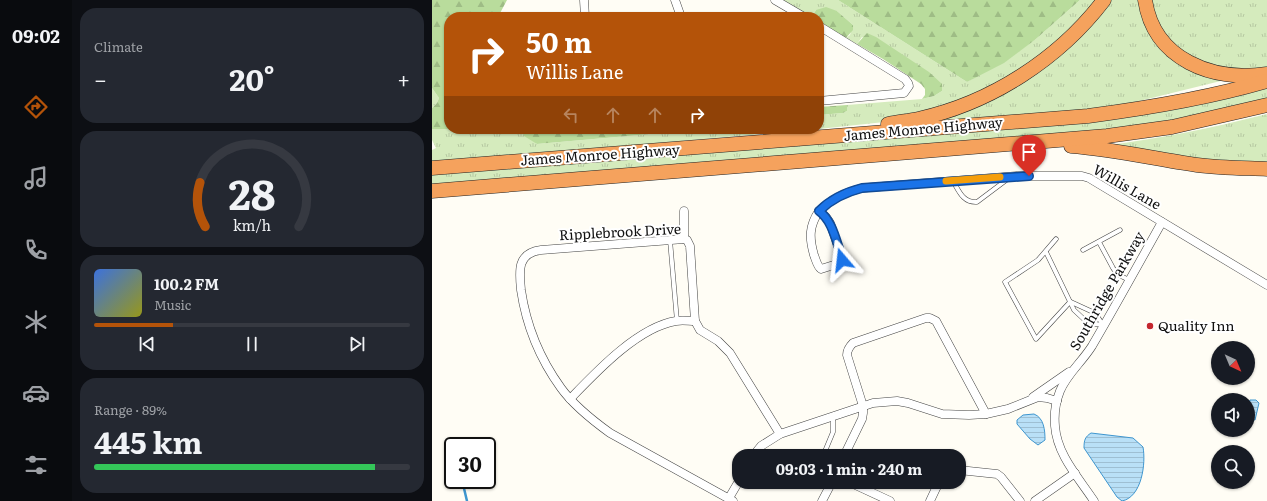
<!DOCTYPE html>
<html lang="en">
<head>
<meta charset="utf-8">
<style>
  body { margin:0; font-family:Literata,serif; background:#242831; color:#f1f3f6; height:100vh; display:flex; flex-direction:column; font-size:15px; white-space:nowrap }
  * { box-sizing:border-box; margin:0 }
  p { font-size:13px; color:#9ea1a6 }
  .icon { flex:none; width:22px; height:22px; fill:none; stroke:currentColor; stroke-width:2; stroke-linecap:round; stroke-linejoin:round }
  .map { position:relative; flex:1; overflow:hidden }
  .details { display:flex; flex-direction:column; gap:8px; padding:8px; background:#0d0f14; width:360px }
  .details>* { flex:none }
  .hud { position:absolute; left:12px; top:12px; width:380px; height:122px; border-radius:16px; box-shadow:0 1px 3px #0004; background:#b45309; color:#fff; overflow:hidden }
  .needle { width:26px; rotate:136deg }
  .controls { position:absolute; left:779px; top:341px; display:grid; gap:8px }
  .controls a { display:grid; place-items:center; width:44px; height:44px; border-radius:50%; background:#171b24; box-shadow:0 1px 3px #0004; font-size:20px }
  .speed { position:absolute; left:12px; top:437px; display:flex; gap:8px; font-size:20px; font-weight:700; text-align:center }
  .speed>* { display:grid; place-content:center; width:52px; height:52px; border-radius:50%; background:#171b24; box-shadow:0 1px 3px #0004; line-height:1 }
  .speed .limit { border:2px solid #111; border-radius:6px; background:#fff; color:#111 }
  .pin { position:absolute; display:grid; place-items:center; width:34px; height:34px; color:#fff; margin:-41px -17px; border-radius:50% 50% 50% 0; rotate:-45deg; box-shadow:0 0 4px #0007 }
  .pin .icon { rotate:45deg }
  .me { position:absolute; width:44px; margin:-22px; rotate:343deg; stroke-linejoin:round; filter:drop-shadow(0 0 3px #0008) }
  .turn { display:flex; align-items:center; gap:14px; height:84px; padding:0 16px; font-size:18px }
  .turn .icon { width:52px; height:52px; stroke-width:2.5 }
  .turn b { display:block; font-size:28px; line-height:34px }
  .lanes { display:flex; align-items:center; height:38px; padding:0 16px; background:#0003; justify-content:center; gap:20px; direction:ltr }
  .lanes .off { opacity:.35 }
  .big { font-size:30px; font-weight:700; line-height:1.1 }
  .details .widget { flex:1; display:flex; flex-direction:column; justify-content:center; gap:6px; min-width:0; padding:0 14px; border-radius:16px; background:#242831 }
  .details .dial { align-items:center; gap:0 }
  .dial svg { height:104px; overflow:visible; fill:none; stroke:#363941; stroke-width:7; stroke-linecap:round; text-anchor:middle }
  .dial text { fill:#f1f3f6; stroke:none }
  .song { display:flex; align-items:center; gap:12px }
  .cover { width:48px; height:48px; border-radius:6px; background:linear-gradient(135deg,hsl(220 70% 55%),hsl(60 70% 35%)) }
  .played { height:4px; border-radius:2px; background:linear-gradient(90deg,#b45309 25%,#363941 25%) }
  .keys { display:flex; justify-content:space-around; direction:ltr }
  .heat { display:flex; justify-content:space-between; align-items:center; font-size:22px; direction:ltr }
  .charge { height:6px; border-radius:3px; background:linear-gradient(90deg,#34c759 89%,#363941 0) }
  .trip { position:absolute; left:300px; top:449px; width:234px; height:40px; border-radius:16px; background:#171b24; box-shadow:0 1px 3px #0004; font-weight:700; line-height:40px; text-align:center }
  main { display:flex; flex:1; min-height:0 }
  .tabs { display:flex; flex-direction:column; width:72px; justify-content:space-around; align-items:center; background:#090b0e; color:#9ea1a6 }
  .tabs .icon { width:28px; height:28px }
  .tabs .active { color:#b45309 }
  .tabs b { font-size:18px; color:#f1f3f6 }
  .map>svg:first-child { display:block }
</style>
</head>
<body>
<main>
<nav class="tabs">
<b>09:02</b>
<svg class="icon active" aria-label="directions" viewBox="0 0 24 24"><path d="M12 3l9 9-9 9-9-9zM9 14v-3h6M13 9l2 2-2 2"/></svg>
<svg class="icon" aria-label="music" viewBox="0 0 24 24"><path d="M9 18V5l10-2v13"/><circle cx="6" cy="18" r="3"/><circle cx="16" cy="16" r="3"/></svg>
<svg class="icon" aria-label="phone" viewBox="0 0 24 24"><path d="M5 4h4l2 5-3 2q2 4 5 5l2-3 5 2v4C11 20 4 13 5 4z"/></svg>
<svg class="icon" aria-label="climate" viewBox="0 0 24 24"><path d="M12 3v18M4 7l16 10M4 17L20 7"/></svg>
<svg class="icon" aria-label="car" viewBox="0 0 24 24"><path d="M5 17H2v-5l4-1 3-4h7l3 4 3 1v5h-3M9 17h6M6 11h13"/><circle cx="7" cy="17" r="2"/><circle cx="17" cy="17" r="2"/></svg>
<svg class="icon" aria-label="filters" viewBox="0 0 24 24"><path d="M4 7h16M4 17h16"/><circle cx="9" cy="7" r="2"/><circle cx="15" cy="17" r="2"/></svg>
</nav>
<section class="details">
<div class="widget"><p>Climate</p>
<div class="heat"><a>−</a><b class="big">20°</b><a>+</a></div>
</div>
<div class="widget dial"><svg viewBox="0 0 100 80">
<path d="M14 69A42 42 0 1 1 86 69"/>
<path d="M14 69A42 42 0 0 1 10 35" stroke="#b45309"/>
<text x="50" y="56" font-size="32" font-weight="700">28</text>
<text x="50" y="72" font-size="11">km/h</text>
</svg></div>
<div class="widget">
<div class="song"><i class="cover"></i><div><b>100.2 FM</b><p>Music</p></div></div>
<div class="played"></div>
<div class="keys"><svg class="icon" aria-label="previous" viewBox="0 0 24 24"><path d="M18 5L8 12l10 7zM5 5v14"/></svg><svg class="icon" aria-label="pause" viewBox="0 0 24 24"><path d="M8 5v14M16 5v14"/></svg><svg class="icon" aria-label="next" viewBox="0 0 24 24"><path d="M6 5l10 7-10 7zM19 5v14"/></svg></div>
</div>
<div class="widget"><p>Range · 89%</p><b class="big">445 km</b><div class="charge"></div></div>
</section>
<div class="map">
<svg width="835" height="501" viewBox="0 0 835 501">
  <defs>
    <pattern id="grass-tufts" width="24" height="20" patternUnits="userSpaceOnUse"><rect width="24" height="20" fill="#d5ebbd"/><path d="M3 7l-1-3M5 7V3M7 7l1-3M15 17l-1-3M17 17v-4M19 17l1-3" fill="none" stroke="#b6c8a1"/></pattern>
    <pattern id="forest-firs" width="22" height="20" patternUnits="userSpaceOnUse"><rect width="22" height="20" fill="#b9dc9c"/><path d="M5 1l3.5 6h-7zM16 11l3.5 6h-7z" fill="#9ebc85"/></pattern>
    <pattern id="water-rules" width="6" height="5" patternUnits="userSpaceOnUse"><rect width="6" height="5" fill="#b9e0f7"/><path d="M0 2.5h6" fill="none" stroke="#9ebfd3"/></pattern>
  </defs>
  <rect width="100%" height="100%" fill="#fffdf5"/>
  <!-- grass -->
  <g fill="url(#grass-tufts)">
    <path d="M349 0H406L535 82 604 39 648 0H668L630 41 558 90 471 120 387 129V115L411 113 415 111V105L490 99 502 96 510 91 430 37 425 44 414 38 418 35 421 25 405 11 384 10 380 17H378Z"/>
    <path d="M679 0H709L726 43 805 77 687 106 619 113 496 122 529 110 666 16Z"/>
    <path d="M717 0H835V68L803 71 760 61 729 32Z"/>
    <path d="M835 87V99L767 116 701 127 0 185V173L413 141Z"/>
    <path d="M0 88 7 98 5 103 0 108Z"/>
    <path d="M835 114V166L795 165 669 146C726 139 780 128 835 114Z"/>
    <path d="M0 129H63L64 131 79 133 87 129H91V131L105 144 230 133 250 129H385L0 163V150L4 148 0 140Z"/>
  </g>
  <!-- forest -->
  <g fill="url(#forest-firs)">
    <path d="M0 0H75L66 17H17V129H0V108L5 103 7 98 0 88Z"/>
    <path d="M406 0H648L604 39 572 63 535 82Z"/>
    <path d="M394 7 405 11 421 25V30L414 38 387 22V17H380L384 10Z"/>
    <path d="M435 33 444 37 497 72 510 84V91L502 96 490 99 493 95V89L489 84 451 59 425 44Z"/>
    <path d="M415 105V111L411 113 387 115V107Z"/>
    <path d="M91 129H250L230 133 105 144 92 136Z"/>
  </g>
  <!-- water -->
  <g fill="url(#water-rules)" stroke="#3f96cf">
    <path d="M818 400H824L827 403 823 420 816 418V410Z"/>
    <path d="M602 414C612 418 613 430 613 440L606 445 598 439 585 424V420L591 415Z"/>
    <path d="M659 433 701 438 711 447C714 463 710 497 690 501L685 497 652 448C652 440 653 437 659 433Z"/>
  </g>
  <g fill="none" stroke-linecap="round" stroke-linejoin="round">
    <!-- stream -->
    <path stroke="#3f96cf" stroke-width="2.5" d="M30 480 35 501"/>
    <defs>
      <g id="lane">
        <path d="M521 181C527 191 531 203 545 202L577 178"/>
        <path d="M624 239 606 260 573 282 604 339 638 302"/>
        <path d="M238 240 245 321"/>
        <path d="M667 242 681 268 685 274 697 280"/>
        <path d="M651 250 688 230"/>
        <path d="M614 252 642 310 656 323 671 325"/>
        <path d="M639 302 663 313 671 325"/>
        <path d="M391 456 401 432V417"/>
      </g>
      <g id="street">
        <path d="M152 0 153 17"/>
        <path d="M243 0 249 17"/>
        <path d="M343 0 372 17"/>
        <path d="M387 26 473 79 476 83 477 86 472 93 387 101"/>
        <path d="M252 211V239"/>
        <path d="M387 211C399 199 414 192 430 188L585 176H650L657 178 835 285"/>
        <path d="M387 211 394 217 398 223 410 257 408 263 389 269C385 266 384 260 382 255 377 238 377 226 387 211Z"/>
        <path d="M601 397 637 372"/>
        <path d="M138 399C164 372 206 327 244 321 250 320 257 321 263 321"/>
        <path d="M321 456 329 446 348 434 441 403 465 401 476 403 510 414 537 415 554 414 576 409 606 397 615 398 625 401"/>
        <path d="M412 456 430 419 431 413V406L415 355C415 350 417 347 421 343L494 318H498L504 321 554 414"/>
        <path d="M527 470 565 474 569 477 588 501"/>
        <path d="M417 482 458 501"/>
        <path d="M297 498 307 481"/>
        <path d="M301 501 178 433C160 420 142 406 129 388 108 359 94 324 89 290 87 271 85 253 109 250L252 239 255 240 258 246 263 321 268 330 286 341 298 353 348 434"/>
        <path d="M390 501 400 482"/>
        <path d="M498 501 507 482"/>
        <path d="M603 501 643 473"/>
        <path d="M662 501C647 478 625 455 623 426 622 415 624 401 628 391 635 374 650 362 660 346 684 305 707 263 730 222"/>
      </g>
      <g id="highway">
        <path d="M713 0C722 60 781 82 835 74"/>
        <path d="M456 124C466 122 476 121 486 119 559 103 627 59 672 0"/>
        <path d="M639 146C681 149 723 159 765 165 788 168 812 168 835 169"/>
        <path d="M0 168 656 116C717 108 777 98 835 81"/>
        <path d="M0 191 675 136 740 127 835 105"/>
      </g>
    </defs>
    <!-- lane casing -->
    <use href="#lane" stroke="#444" stroke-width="5"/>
    <!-- street casing -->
    <use href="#street" stroke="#444" stroke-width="9"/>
    <!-- highway casing -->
    <use href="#highway" stroke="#222" stroke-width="15"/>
    <!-- lane -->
    <use href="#lane" stroke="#fff" stroke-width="4"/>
    <!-- street -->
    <use href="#street" stroke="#fff" stroke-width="8"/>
    <!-- highway -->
    <use href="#highway" stroke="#f5a25d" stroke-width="14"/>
  </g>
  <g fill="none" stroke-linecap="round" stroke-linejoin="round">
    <defs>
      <path id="route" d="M410 260V257C404 242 401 221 387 211 399 199 414 192 430 188L597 176"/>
    </defs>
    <!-- route casing -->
    <use href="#route" stroke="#114b97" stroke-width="10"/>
    <!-- route -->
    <use href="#route" stroke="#1a73e8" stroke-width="7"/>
    <!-- slow -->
    <path stroke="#f59e0b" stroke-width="7" d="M514 181 568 177"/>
  </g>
  <!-- markers -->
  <circle fill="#c4262e" stroke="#fff" stroke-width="1.5" cx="718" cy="326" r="4"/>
  <g text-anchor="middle" stroke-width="4" stroke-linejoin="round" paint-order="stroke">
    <!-- street labels -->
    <g font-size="14" fill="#111" stroke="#fff">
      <text transform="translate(491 129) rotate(-5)" y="5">James Monroe Highway</text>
      <text transform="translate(168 155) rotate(-4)" y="5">James Monroe Highway</text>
      <text transform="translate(695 187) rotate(30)" y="5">Willis Lane</text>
      <text transform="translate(188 232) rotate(-3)" y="5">Ripplebrook Drive</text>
      <text transform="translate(675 291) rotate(-60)" y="5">Southridge Parkway</text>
    </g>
    <!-- poi labels -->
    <g font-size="14" fill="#111" stroke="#fff" text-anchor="start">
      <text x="726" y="331">Quality Inn</text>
    </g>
  </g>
</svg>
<div class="controls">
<a><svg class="needle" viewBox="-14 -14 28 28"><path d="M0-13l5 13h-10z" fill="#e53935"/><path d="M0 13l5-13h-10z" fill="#9ea1a6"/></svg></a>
<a><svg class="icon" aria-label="sound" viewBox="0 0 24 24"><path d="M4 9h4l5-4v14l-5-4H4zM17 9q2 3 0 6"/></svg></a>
<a><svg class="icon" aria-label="search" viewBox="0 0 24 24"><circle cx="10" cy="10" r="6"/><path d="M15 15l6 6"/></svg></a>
</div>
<div class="speed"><div class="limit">30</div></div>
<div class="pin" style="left:597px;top:176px;background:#d93025"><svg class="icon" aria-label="arrive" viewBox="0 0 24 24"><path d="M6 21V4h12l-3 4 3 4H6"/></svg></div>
<svg class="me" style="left:410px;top:260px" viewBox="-20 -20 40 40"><path d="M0-17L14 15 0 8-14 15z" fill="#1a73e8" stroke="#fff" stroke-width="4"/></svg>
<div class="trip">09:03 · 1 min · 240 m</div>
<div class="hud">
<div class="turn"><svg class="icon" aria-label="right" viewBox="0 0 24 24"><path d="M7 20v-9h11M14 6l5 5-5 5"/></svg><div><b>50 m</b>Willis Lane</div></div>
<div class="lanes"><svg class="icon off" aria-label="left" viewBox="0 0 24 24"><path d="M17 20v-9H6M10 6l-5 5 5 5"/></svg><svg class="icon off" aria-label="ahead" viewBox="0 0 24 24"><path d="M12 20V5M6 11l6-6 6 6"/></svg><svg class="icon off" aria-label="ahead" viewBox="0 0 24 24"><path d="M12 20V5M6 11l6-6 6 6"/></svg><svg class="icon" aria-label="right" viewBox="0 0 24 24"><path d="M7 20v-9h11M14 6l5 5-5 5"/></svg></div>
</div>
</div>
</main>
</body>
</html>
